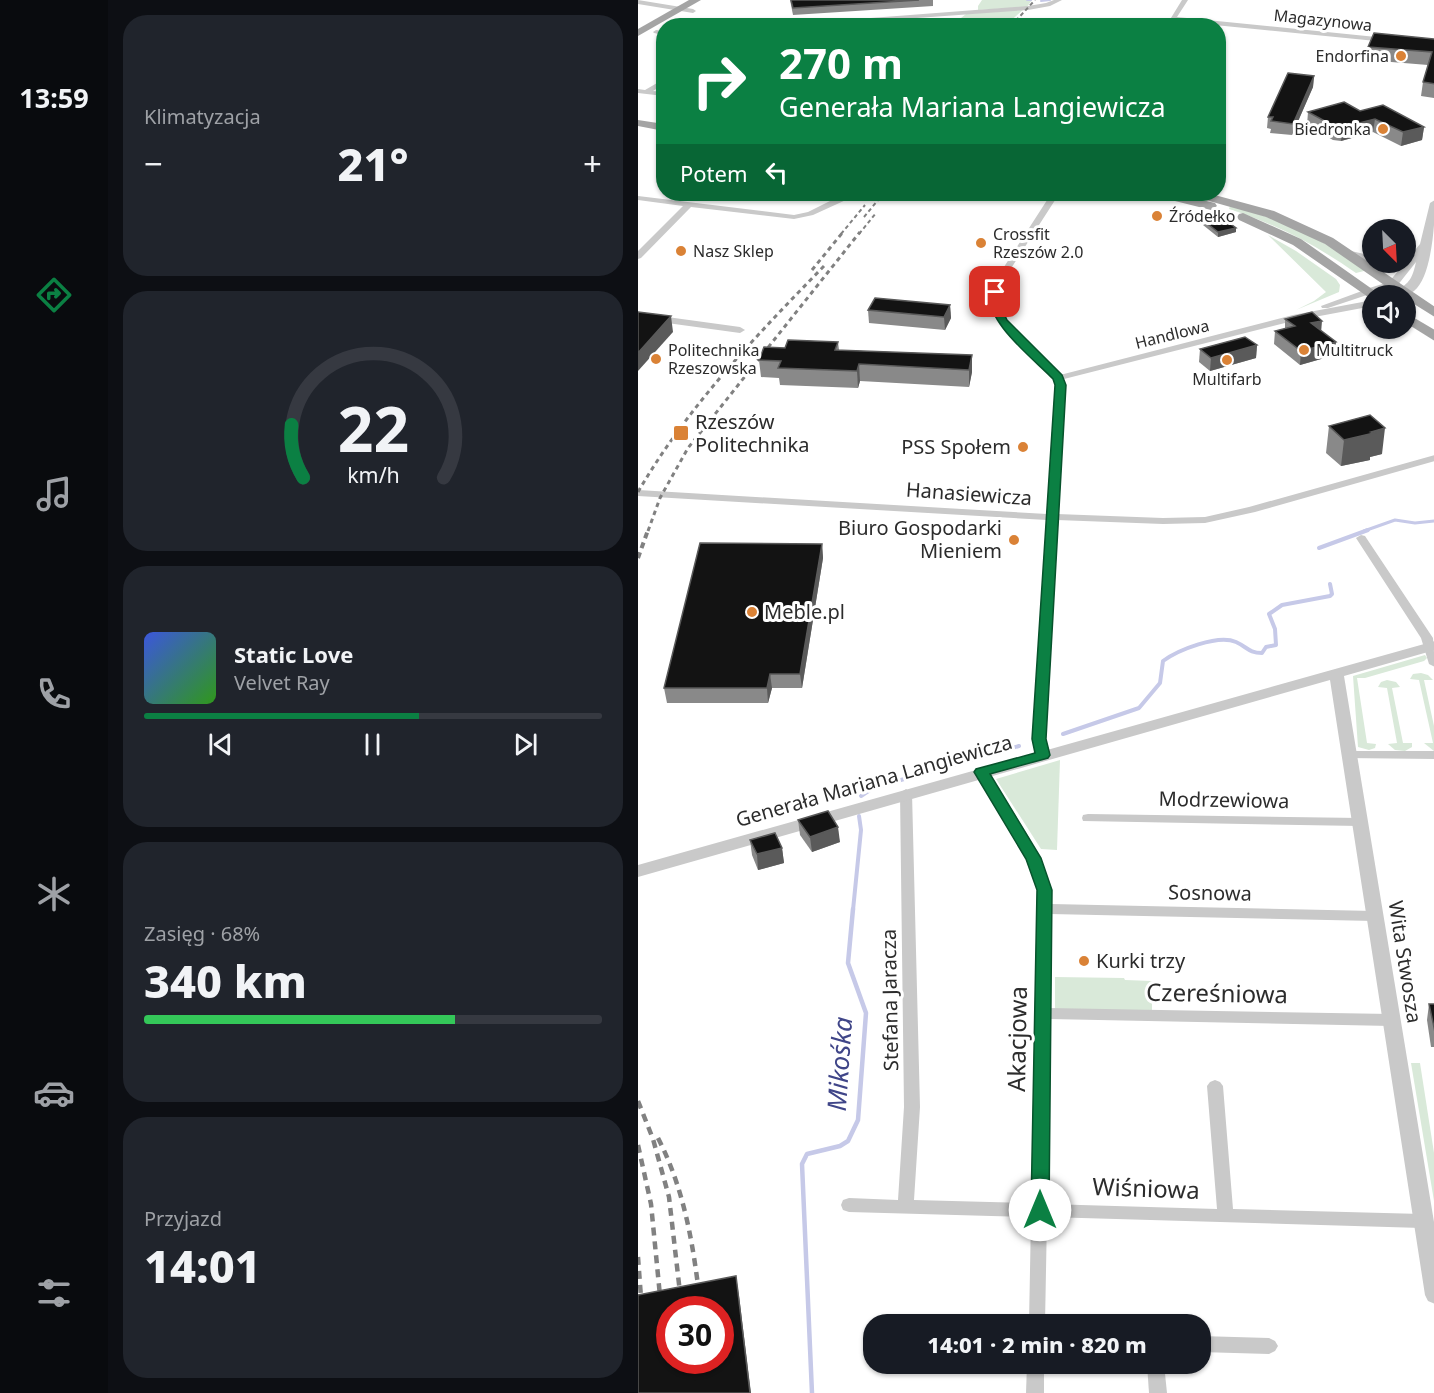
<!DOCTYPE html>
<html lang="pl">
<head>
<meta charset="utf-8">
<style>
  body { margin:0; font-family:"Noto Sans",sans-serif; background:#20242c; color:#f1f3f6; height:100vh; display:flex; flex-direction:column; font-size:22px; white-space:nowrap }
  * { box-sizing:border-box; margin:0 }
  p { font-size:20px; color:#9ea1a6 }
  .icon { flex:none; width:33px; height:33px; fill:none; stroke:currentColor; stroke-width:2; stroke-linecap:round; stroke-linejoin:round }
  .map { position:relative; flex:1; overflow:hidden }
  .sheet { display:flex; flex-direction:column; gap:15px; padding:15px; background:#0d0f14; width:530px }
  .sheet>* { flex:none }
  .banner { position:absolute; left:18px; top:18px; width:570px; height:183px; border-radius:24px; box-shadow:0 2px 4px #0004; background:#0b8043; color:#fff; overflow:hidden }
  .needle { width:39px; rotate:156deg }
  .fabs { position:absolute; left:724px; top:219px; display:grid; gap:12px }
  .fabs a { display:grid; place-items:center; width:54px; height:54px; border-radius:50%; background:#171b24; box-shadow:0 2px 4px #0004; font-size:30px }
  .speed { position:absolute; left:18px; top:1296px; display:flex; gap:12px; font-size:30px; font-weight:700; text-align:center }
  .speed>* { display:grid; place-content:center; width:78px; height:78px; border-radius:50%; background:#171b24; box-shadow:0 2px 4px #0004; line-height:1 }
  .speed .limit { border:9px solid #d22; background:#fff; color:#111 }
  .pin { position:absolute; display:grid; place-items:center; width:51px; height:51px; color:#fff; margin:-26px; border-radius:12px; box-shadow:0 3px 9px #0006 }
  .me { position:absolute; width:66px; margin:-33px; rotate:0deg; stroke-linejoin:round; filter:drop-shadow(0 0 4px #0008) }
  .turn { display:flex; align-items:center; gap:21px; height:126px; padding:0 24px; font-size:27px }
  .turn .icon { width:78px; height:78px; stroke-width:2.5 }
  .turn b { display:block; font-size:42px; line-height:51px }
  .then { display:flex; align-items:center; height:57px; padding:0 24px; background:#0003; gap:12px; font-size:22px }
  .big { font-size:45px; font-weight:800; line-height:1.1 }
  .sheet .tile { flex:1; display:flex; flex-direction:column; justify-content:center; gap:9px; min-width:0; padding:0 21px; border-radius:24px; background:#20242c }
  .sheet .dial { align-items:center; gap:0 }
  .dial svg { height:156px; overflow:visible; fill:none; stroke:#363941; stroke-width:7; stroke-linecap:round; text-anchor:middle }
  .dial text { fill:#f1f3f6; stroke:none }
  .song { display:flex; align-items:center; gap:18px }
  .cover { width:72px; height:72px; border-radius:9px; background:linear-gradient(135deg,hsl(230 70% 55%),hsl(110 70% 35%)) }
  .played { height:6px; border-radius:3px; background:linear-gradient(90deg,#0b8043 60%,#363941 60%) }
  .keys { display:flex; justify-content:space-around; direction:ltr }
  .heat { display:flex; justify-content:space-between; align-items:center; font-size:33px; direction:ltr }
  .charge { height:9px; border-radius:4px; background:linear-gradient(90deg,#34c759 68%,#363941 0) }
  .trip { position:absolute; left:225px; top:1314px; width:348px; height:60px; border-radius:24px; background:#171b24; box-shadow:0 2px 4px #0004; font-weight:800; line-height:60px; text-align:center }
  main { display:flex; flex:1; min-height:0 }
  .menu { display:flex; flex-direction:column; width:108px; justify-content:space-around; align-items:center; background:#090b0e; color:#9ea1a6 }
  .menu .icon { width:42px; height:42px }
  .menu .current { color:#0b8043 }
  .menu b { font-size:27px; color:#f1f3f6 }
  .map>svg:first-child { display:block }
</style>
</head>
<body>
<main>
<nav class="menu">
<b>13:59</b>
<svg class="icon current" aria-label="directions" viewBox="0 0 24 24"><path d="M12 3l9 9-9 9-9-9zM9 14v-3h6M13 9l2 2-2 2"/></svg>
<svg class="icon" aria-label="music" viewBox="0 0 24 24"><path d="M9 18V5l10-2v13"/><circle cx="6" cy="18" r="3"/><circle cx="16" cy="16" r="3"/></svg>
<svg class="icon" aria-label="phone" viewBox="0 0 24 24"><path d="M5 4h4l2 5-3 2q2 4 5 5l2-3 5 2v4C11 20 4 13 5 4z"/></svg>
<svg class="icon" aria-label="climate" viewBox="0 0 24 24"><path d="M12 3v18M4 7l16 10M4 17L20 7"/></svg>
<svg class="icon" aria-label="car" viewBox="0 0 24 24"><path d="M5 17H2v-5l4-1 3-4h7l3 4 3 1v5h-3M9 17h6M6 11h13"/><circle cx="7" cy="17" r="2"/><circle cx="17" cy="17" r="2"/></svg>
<svg class="icon" aria-label="filters" viewBox="0 0 24 24"><path d="M4 7h16M4 17h16"/><circle cx="9" cy="7" r="2"/><circle cx="15" cy="17" r="2"/></svg>
</nav>
<section class="sheet">
<div class="tile"><p>Klimatyzacja</p>
<div class="heat"><a>−</a><b class="big">21°</b><a>+</a></div>
</div>
<div class="tile dial"><svg viewBox="0 0 100 80">
<path d="M14 69A42 42 0 1 1 86 69"/>
<path d="M14 69A42 42 0 0 1 8 42" stroke="#0b8043"/>
<text x="50" y="56" font-size="32" font-weight="700">22</text>
<text x="50" y="72" font-size="11">km/h</text>
</svg></div>
<div class="tile">
<div class="song"><i class="cover"></i><div><b>Static Love</b><p>Velvet Ray</p></div></div>
<div class="played"></div>
<div class="keys"><svg class="icon" aria-label="previous" viewBox="0 0 24 24"><path d="M18 5L8 12l10 7zM5 5v14"/></svg><svg class="icon" aria-label="pause" viewBox="0 0 24 24"><path d="M8 5v14M16 5v14"/></svg><svg class="icon" aria-label="next" viewBox="0 0 24 24"><path d="M6 5l10 7-10 7zM19 5v14"/></svg></div>
</div>
<div class="tile"><p>Zasięg · 68%</p><b class="big">340 km</b><div class="charge"></div></div>
<div class="tile"><p>Przyjazd</p><b class="big">14:01</b></div>
</section>
<div class="map">
<svg width="797" height="1393" viewBox="0 0 797 1393">
  <rect width="100%" height="100%" fill="#fff"/>
  <!-- green -->
  <g fill="#d9e9d9">
    <path d="M344 0H394L389 7 340 10V6Z"/>
    <path d="M386 9 368 25H326L323 18 328 14Z"/>
    <path d="M592 206C642 218 688 242 730 270L718 273C676 244 640 225 591 209Z"/>
    <path d="M630 235 658 251 698 279 702 285 701 292 658 310 676 301 688 292Z"/>
    <path d="M787 655 789 658 786 661 727 678H719L729 743 738 744 737 748 731 750 720 747 715 676Z"/>
    <path d="M783 673 790 675 795 680H786L796 726V751L786 743H795L781 680 772 679 775 674Z"/>
    <path d="M749 680 758 682 762 687 754 688 765 743H774V747L767 751 757 750 750 744 759 743 749 688 740 687 743 682Z"/>
    <path d="M422 760 419 850 403 849 358 779Z"/>
    <path d="M417 977 486 978 487 980 514 981V1012L417 1011Z"/>
    <path d="M773 1063H782L796 1153V1201Z"/>
  </g>
  <g fill="none" stroke-linecap="round" stroke-linejoin="round">
    <!-- stream-far3 -->
    <g stroke="#c6c9e8" stroke-width="2">
      <path d="M389 0H393"/>
      <path d="M403 1 412 0"/>
    </g>
    <!-- stream-far2 -->
    <path stroke="#c6c9e8" stroke-width="3" d="M726 531 757 520 777 523 797 521"/>
    <!-- stream-far1 -->
    <g stroke="#c6c9e8" stroke-width="4">
      <path d="M681 548 730 530"/>
      <path d="M425 734 501 708 522 683 525 661C540 650 580 634 598 642 609 647 611 653 624 653L628 647 638 645 637 629 631 614 644 605 692 596 694 594 692 584"/>
      <path d="M223 796 235 788 381 746"/>
      <path d="M215 910 223 830 221 816"/>
    </g>
    <!-- stream -->
    <path stroke="#c6c9e8" stroke-width="4.5" d="M174 1393 164 1164 169 1154 202 1146 210 1141 220 1120 228 1013 210 963 215 909"/>
    <!-- minor -->
    <g fill="#c9c9c9" fill-rule="evenodd">
      <path d="M0 0 55 9 58 11 55 13 0 4Z"/>
      <path d="M416 0H424L412 6 390 10 167 26H128L390 6 408 3Z"/>
      <path d="M544 0H550L539 17 748 38 751 40 748 42 537 21 534 26H528Z"/>
      <path d="M18 30 26 31V35L16 33 15 32Z"/>
      <path d="M26 79V84L15 91 26 92V96L0 93V89L7 90Z"/>
      <path d="M206 194H221L175 215 156 219 53 207 3 258 0 259V251L45 206 0 200V196L156 215 170 212Z"/>
      <path d="M413 194H421L363 284C357 332 397 342 422 375L655 315 735 300V306L655 321 426 379 419 514 525 518 567 517 611 507 797 455V461L617 512 567 523 525 524 419 520 407 739 411 755 405 759 399 755 395 739 409 520 0 496V490L409 514 417 381C391 348 348 332 355 284Z"/>
      <path d="M732 288 736 291 735 293 690 308H684L683 306Z"/>
      <path d="M0 313 102 327 107 330 102 333 0 319Z"/>
      <path d="M723 535 727 536 795 638 797 667 791 664 783 638 718 538Z"/>
      <path d="M712 751H797V759L708 758 706 755Z"/>
      <path d="M343 768 347 769C371 807 413 859 413 904L736 911 741 913 743 916 741 919 736 921 412 914 411 1008 753 1014 758 1016 760 1020 758 1024 753 1026 411 1019 409 1204 579 1209 569 1086 572 1082 577 1080 582 1082 585 1086 595 1209 784 1214 790 1216 792 1221 790 1226 784 1228 409 1217 407 1324H391L393 1217 211 1212 205 1210 203 1205 205 1200 211 1198 260 1200 266 1107 262 793 268 789 274 793 282 1107 276 1200 393 1203 399 890 389 858 337 772Z"/>
      <path d="M450 814 722 818 727 819 728 822 727 825 722 826 445 821 444 818 445 815Z"/>
      <path d="M562 1336 631 1338 637 1341 640 1346 637 1351 631 1354 562 1352Z"/>
      <path d="M389 1364H406V1393H388Z"/>
      <path d="M509 1364H526L529 1393H511Z"/>
    </g>
    <!-- tertiary -->
    <g fill="#c9c9c9" fill-rule="evenodd">
      <path d="M797 200C797 222 794 277 776 291 769 296 761 296 753 296 769 282 773 285 778 262L759 286 732 294 728 293V289L751 282 782 244 792 203Z"/>
      <path d="M713 251 735 256V262L709 256V252Z"/>
      <path d="M797 641V650L706 676 797 1228V1304L790 1301 787 1295 692 680 0 877V865Z"/>
    </g>
    <!-- primary -->
    <g fill="#a4a4a4" fill-rule="evenodd">
      <path d="M51 0H63L0 36V29Z"/>
      <path d="M0 120 26 124V131L0 126Z"/>
      <path d="M519 194H538L577 203 579 206 573 210 521 197Z"/>
      <path d="M555 194H573L636 211 695 238 797 307V317L768 299V296H762L687 244 628 217 557 197Z"/>
      <path d="M605 213 663 239 744 296H735L733 299 655 245 601 220 599 217 601 214Z"/>
      <path d="M768 313 797 330V341L768 323Z"/>
    </g>
    <!-- rail-far3 -->
    <g stroke="#818181" stroke-width="2" stroke-dasharray="4 3" stroke-linecap="butt">
      <path d="M373 26 397 0"/>
      <path d="M226 217 245 194"/>
      <path d="M203 234 227 205"/>
      <path d="M221 234 238 213"/>
    </g>
    <!-- rail-far2 -->
    <g stroke="#818181" stroke-width="3" stroke-dasharray="4.5 4" stroke-linecap="butt">
      <path d="M174 270 205 232"/>
      <path d="M0 492C50 406 117 337 186 266"/>
      <path d="M10 531 22 498 50 448 222 232"/>
    </g>
    <!-- rail-far1 -->
    <path stroke="#818181" stroke-width="4" stroke-dasharray="6 4.5" stroke-linecap="butt" d="M0 558 10 530"/>
    <!-- rail -->
    <g stroke="#818181" stroke-width="4.5" stroke-dasharray="8 6" stroke-linecap="butt">
      <path d="M0 1101 15 1139 31 1197 44 1310"/>
      <path d="M20 1138C48 1193 56 1250 63 1310"/>
      <path d="M0 1145 13 1204 23 1306"/>
      <path d="M0 1257 4 1311"/>
    </g>
  </g>
  <!-- wall -->
  <g fill="#898989">
    <path d="M152 0H295V6L155 15Z"/>
    <path d="M797 39 796 98 783 96 785 82 790 65 729 60 730 47Z"/>
    <path d="M676 76 675 87 654 135 632 133 633 129 629 128 630 117Z"/>
    <path d="M722 111 786 127 784 140 763 146 735 132 703 141 695 140 669 125 670 112Z"/>
    <path d="M566 221 598 232 580 237 565 225Z"/>
    <path d="M312 305 313 318 307 330 231 323 230 310Z"/>
    <path d="M647 319 683 331 697 355 662 365 636 344 637 331 647 329Z"/>
    <path d="M200 342 201 350 334 355V372L331 387 222 381 220 388 142 385 141 378 123 377 121 360 147 348Z"/>
    <path d="M619 345 618 358 572 371 561 362 562 349Z"/>
    <path d="M691 426 744 454 732 457V460L703 466 688 453Z"/>
    <path d="M184 544 185 558 164 688H134L130 703H29L26 688Z"/>
    <path d="M160 820 202 842 174 852 162 835Z"/>
    <path d="M112 840 144 848 146 863 120 870 114 855Z"/>
    <path d="M791 1004H797V1047H793L789 1020Z"/>
  </g>
  <!-- shaded-wall -->
  <g fill="#5a5a5a">
    <path d="M676 76 675 87 654 135 655 124Z"/>
    <path d="M737 119 735 132 703 141 705 127Z"/>
    <path d="M786 127 784 140 763 146 765 132Z"/>
    <path d="M598 228V232L580 237V232Z"/>
    <path d="M312 305 313 318 307 330 306 317Z"/>
    <path d="M33 316 35 332 0 371V353Z"/>
    <path d="M684 321 683 333 673 323Z"/>
    <path d="M698 342 697 355 662 365 663 351Z"/>
    <path d="M619 345 618 358 572 371 573 358Z"/>
    <path d="M334 355V372L331 387V370Z"/>
    <path d="M221 364 222 381 220 388 219 371Z"/>
    <path d="M747 428 744 454 732 457V460L703 466 706 440Z"/>
    <path d="M184 544 185 558 164 688 162 674Z"/>
    <path d="M132 674 134 688 130 703 129 688Z"/>
    <path d="M200 827 202 842 174 852 172 837Z"/>
    <path d="M144 848 146 863 120 870 119 854Z"/>
    <path d="M98 1276 101 1296 113 1393H112Z"/>
  </g>
  <!-- building -->
  <g fill="#131313" stroke="#5a5a5a" stroke-width="1.5" fill-rule="evenodd">
    <path d="M153 0H281L155 8Z"/>
    <path d="M736 33 797 39V84L785 82 794 52 730 47Z"/>
    <path d="M650 73 676 76 655 124 633 121 635 117H630Z"/>
    <path d="M706 102 722 111 745 105 786 127 765 132 737 119 705 127 696 126 670 112Z"/>
    <path d="M583 217 598 228 580 232 566 221Z"/>
    <path d="M237 298 312 305 306 317 230 310Z"/>
    <path d="M0 312 33 316 0 353Z"/>
    <path d="M674 312 684 321 673 323 698 342 663 351 637 331 657 326 647 319Z"/>
    <path d="M607 337 619 345 573 358 562 349Z"/>
    <path d="M150 340 200 342 197 350 334 355 331 370 221 364 219 371 140 368 143 361 121 360 126 347 147 348Z"/>
    <path d="M732 415 747 428 733 432 736 433 706 440 691 426Z"/>
    <path d="M62 543 184 544 162 674H132L129 688H26Z"/>
    <path d="M190 811 200 827 172 837 160 820Z"/>
    <path d="M137 833 144 848 119 854 112 840Z"/>
    <path d="M791 1004H797V1032Z"/>
    <path d="M98 1276 112 1393H0V1295ZM32 1310H82V1360H32Z"/>
  </g>
  <!-- route -->
  <path fill="#0b8043" stroke="#07532c" stroke-width="1.5" d="M353 290 362 292V305L369 320 424 375 428 385 408 739 412 755 410 758 352 774 403 858 414 890 411 1210 409 1216 402 1218 396 1216 393 1210 399 890 388 859 336 772 338 769 397 753 394 739 417 385 415 379C396 359 343 319 353 290Z"/>
  <!-- markers -->
  <g fill="#da8236" stroke="#fff" stroke-width="2">
    <circle cx="763" cy="56" r="6"/>
    <circle cx="745" cy="129" r="6"/>
    <circle cx="519" cy="216" r="6"/>
    <circle cx="343" cy="243" r="6"/>
    <circle cx="43" cy="251" r="6"/>
    <circle cx="666" cy="350" r="6"/>
    <circle cx="18" cy="359" r="6"/>
    <circle cx="589" cy="360" r="6"/>
    <rect x="35" y="425" width="16" height="16" rx="3"/>
    <circle cx="385" cy="447" r="6"/>
    <circle cx="376" cy="540" r="6"/>
    <circle cx="114" cy="612" r="6"/>
    <circle cx="446" cy="961" r="6"/>
  </g>
  <g text-anchor="middle" stroke-width="6" stroke-linejoin="round" paint-order="stroke">
    <!-- far-street labels -->
    <g font-size="16" fill="#2c2c2c" stroke="#fff">
      <text transform="translate(685 20) rotate(6)" y="6">Magazynowa</text>
      <text transform="translate(534 334) rotate(-14)" y="6">Handlowa</text>
    </g>
    <!-- far-poi labels -->
    <g font-size="16" fill="#2c2c2c" stroke="#fff" text-anchor="start">
      <text x="751" y="62" text-anchor="end">Endorfina</text>
      <text x="733" y="135" text-anchor="end">Biedronka</text>
      <text x="531" y="222">Źródełko</text>
      <text x="355" y="240">Crossfit<tspan x="355" dy="18">Rzeszów 2.0</tspan></text>
      <text x="55" y="257">Nasz Sklep</text>
      <text x="30" y="356">Politechnika<tspan x="30" dy="18">Rzeszowska</tspan></text>
      <text x="678" y="356">Multitruck</text>
      <text x="589" y="385" text-anchor="middle">Multifarb</text>
    </g>
    <!-- poi labels -->
    <g font-size="20" fill="#2c2c2c" stroke="#fff" text-anchor="start">
      <text x="57" y="429">Rzeszów<tspan x="57" dy="23">Politechnika</tspan></text>
      <text x="373" y="454" text-anchor="end">PSS Społem</text>
      <text x="364" y="535" text-anchor="end">Biuro Gospodarki<tspan x="364" dy="23">Mieniem</tspan></text>
      <text x="126" y="619">Meble.pl</text>
      <text x="458" y="968">Kurki trzy</text>
    </g>
    <!-- street labels -->
    <g font-size="20" fill="#2c2c2c" stroke="#fff">
      <text transform="translate(331 494) rotate(4)" y="7">Hanasiewicza</text>
      <text transform="translate(236 781) rotate(-16)" y="7">Generała Mariana Langiewicza</text>
      <text transform="translate(586 800) rotate(1)" y="7">Modrzewiowa</text>
      <text transform="translate(572 893) rotate(1)" y="7">Sosnowa</text>
      <text transform="translate(767 962) rotate(81)" y="7">Wita Stwosza</text>
      <text transform="translate(252 1000) rotate(-91)" y="7">Stefana Jaracza</text>
    </g>
    <!-- near-street labels -->
    <g font-size="24" fill="#2c2c2c" stroke="#fff">
      <text transform="translate(579 994) rotate(1)" y="8">Czereśniowa</text>
      <text transform="translate(380 1039) rotate(-89)" y="8">Akacjowa</text>
      <text transform="translate(508 1189) rotate(2)" y="8">Wiśniowa</text>
    </g>
    <!-- near-water labels -->
    <g font-size="26" font-style="italic" fill="#3f4588" stroke="#fff">
      <text transform="translate(202 1064) rotate(-86)" y="9">Mikośka</text>
    </g>
  </g>
</svg>
<div class="fabs">
<a><svg class="needle" viewBox="-14 -14 28 28"><path d="M0-13l5 13h-10z" fill="#e53935"/><path d="M0 13l5-13h-10z" fill="#9ea1a6"/></svg></a>
<a><svg class="icon" aria-label="sound" viewBox="0 0 24 24"><path d="M4 9h4l5-4v14l-5-4H4zM17 9q2 3 0 6"/></svg></a>
</div>
<div class="speed"><div class="limit">30</div></div>
<div class="pin" style="left:357px;top:292px;background:#d93025"><svg class="icon" aria-label="arrive" viewBox="0 0 24 24"><path d="M6 21V4h12l-3 4 3 4H6"/></svg></div>
<svg class="me" style="left:402px;top:1210px" viewBox="-20 -20 40 40"><circle r="19" fill="#fff"/><path d="M0-13L10 11 0 6-10 11z" fill="#0b8043"/></svg>
<div class="trip">14:01 · 2 min · 820 m</div>
<div class="banner">
<div class="turn"><svg class="icon" aria-label="right" viewBox="0 0 24 24"><path d="M7 20v-9h11M14 6l5 5-5 5"/></svg><div><b>270 m</b>Generała Mariana Langiewicza</div></div>
<div class="then">Potem<svg class="icon" aria-label="left" viewBox="0 0 24 24"><path d="M17 20v-9H6M10 6l-5 5 5 5"/></svg></div>
</div>
</div>
</main>
</body>
</html>
